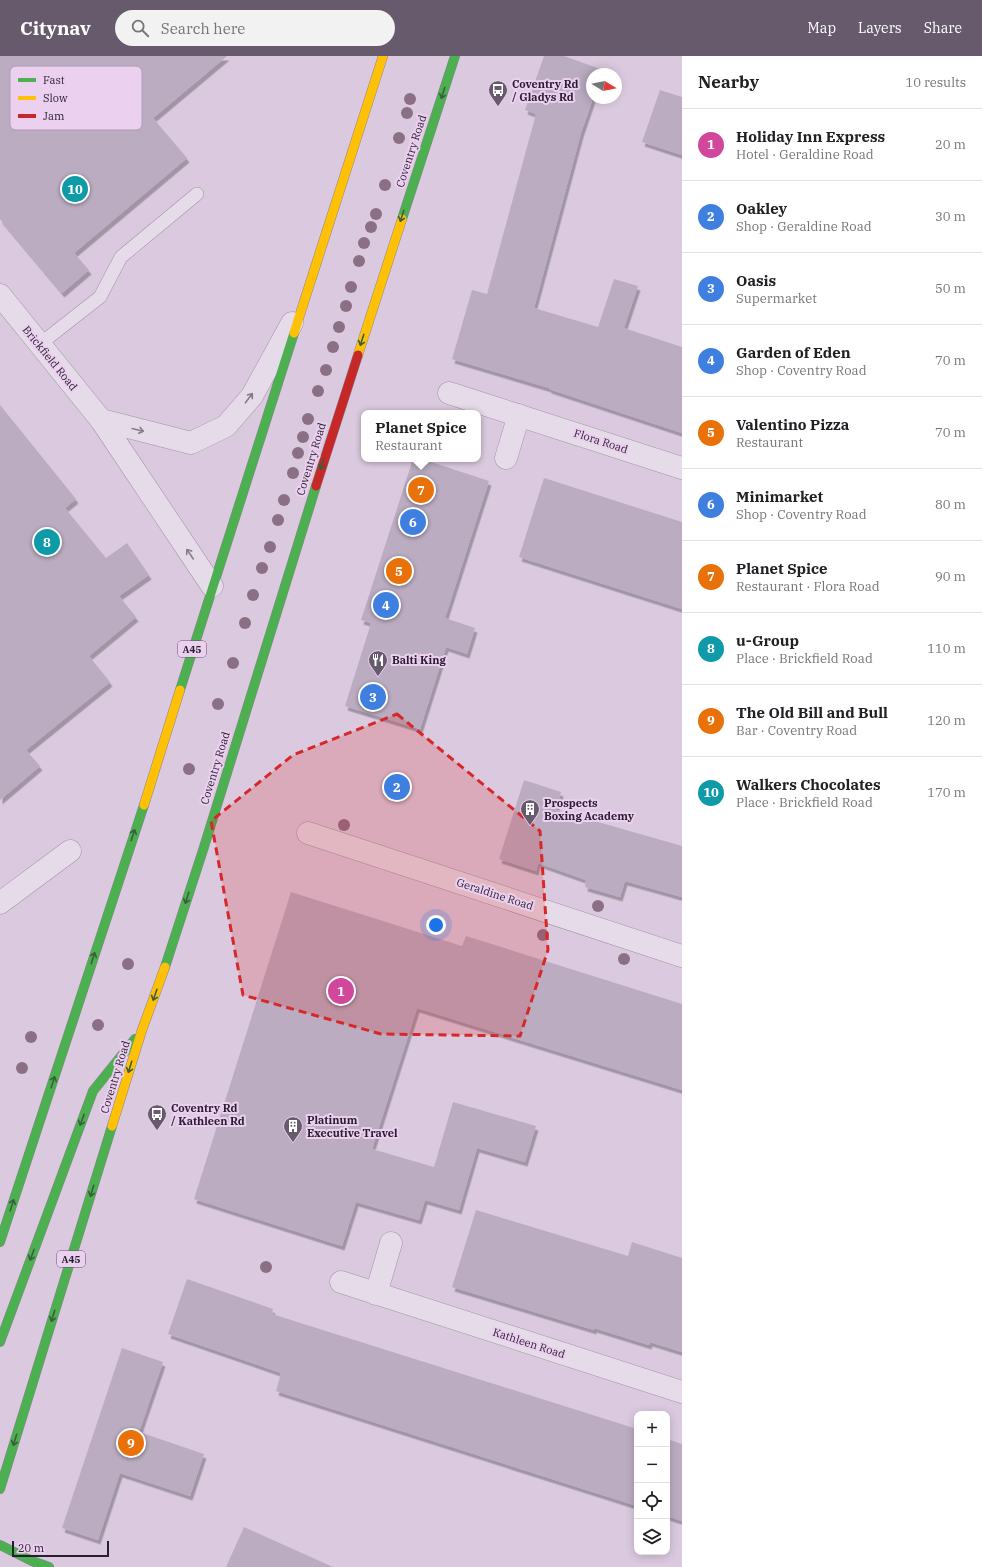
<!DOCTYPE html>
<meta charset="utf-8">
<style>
body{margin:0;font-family:"IBM Plex Serif",serif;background:#f2f2f2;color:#202124}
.controls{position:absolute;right:12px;bottom:12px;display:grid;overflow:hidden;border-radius:8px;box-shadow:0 2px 10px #0003}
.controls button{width:36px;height:36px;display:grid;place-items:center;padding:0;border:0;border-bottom:1px solid #e0e0e0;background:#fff;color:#202124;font:20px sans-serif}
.compass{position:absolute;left:586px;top:12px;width:36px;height:36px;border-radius:50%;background:#fff;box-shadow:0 2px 10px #0003;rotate:100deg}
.scale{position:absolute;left:12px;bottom:10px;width:97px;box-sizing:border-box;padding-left:4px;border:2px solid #291e30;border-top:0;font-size:11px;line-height:14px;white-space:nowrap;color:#291e30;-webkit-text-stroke:3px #ebd0ef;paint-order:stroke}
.you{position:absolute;left:436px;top:869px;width:14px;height:14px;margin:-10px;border:3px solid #fff;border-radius:50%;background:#1a73e8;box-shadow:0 0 0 6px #1a73e833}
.badge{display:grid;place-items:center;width:26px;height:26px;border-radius:50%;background:#675a6d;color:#fff;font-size:13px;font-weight:700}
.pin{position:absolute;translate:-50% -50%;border:2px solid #fff;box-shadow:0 1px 4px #0006}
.popup{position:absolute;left:361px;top:354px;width:120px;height:52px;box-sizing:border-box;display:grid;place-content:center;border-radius:8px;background:#fff;filter:drop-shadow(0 1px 3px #0005);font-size:13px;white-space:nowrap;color:#757577}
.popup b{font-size:15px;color:#202124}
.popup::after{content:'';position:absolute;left:50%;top:100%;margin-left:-8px;border:8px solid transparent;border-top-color:#fff}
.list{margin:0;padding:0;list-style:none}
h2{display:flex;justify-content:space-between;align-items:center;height:52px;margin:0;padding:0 16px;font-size:17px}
h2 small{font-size:13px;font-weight:400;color:#757577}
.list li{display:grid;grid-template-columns:26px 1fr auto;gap:12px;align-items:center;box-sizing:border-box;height:72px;padding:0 16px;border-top:1px solid #e0e0e0}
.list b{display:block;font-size:15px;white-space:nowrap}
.list p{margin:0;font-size:13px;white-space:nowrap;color:#757577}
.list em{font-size:13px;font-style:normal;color:#757577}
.icon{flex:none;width:22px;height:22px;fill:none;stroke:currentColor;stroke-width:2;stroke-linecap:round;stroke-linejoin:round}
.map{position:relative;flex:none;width:682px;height:1511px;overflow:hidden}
header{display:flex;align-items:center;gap:24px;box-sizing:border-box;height:56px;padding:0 20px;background:#675a6d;color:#fff}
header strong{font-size:19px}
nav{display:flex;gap:22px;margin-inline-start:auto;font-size:14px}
.search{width:280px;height:36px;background:#f2f2f2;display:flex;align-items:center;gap:10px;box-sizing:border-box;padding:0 14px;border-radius:22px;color:#757577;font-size:15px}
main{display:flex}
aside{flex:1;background:#fff}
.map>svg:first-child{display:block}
.building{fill:#bbacc2;filter:url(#shadow)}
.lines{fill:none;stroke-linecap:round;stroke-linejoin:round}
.lane-casing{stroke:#a094a4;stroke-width:14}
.street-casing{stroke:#a094a4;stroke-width:23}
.fast-casing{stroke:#8f8493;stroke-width:10}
.slow-casing{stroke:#8f8493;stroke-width:10}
.jam-casing{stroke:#8f8493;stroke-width:10}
.lane{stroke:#e6dbe8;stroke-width:13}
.street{stroke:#e6dbe8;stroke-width:22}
.fast{stroke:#4caf50;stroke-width:9}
.slow{stroke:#ffc107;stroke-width:9}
.jam{stroke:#c62828;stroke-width:9}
.tree{fill:#8b7085}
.oneway{stroke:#395f3e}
.oneway2{stroke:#887c8c}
.marked{fill:#d62828;fill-opacity:0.2;stroke:#d62828;stroke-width:3;stroke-dasharray:8 5;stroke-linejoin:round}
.labels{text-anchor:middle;stroke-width:4;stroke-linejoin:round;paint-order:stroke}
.shield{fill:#ebd0ef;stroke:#635369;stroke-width:1}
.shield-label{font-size:10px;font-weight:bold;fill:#291e30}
.poi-label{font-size:11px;font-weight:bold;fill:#291e30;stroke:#ebd0ef;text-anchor:start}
.street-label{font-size:11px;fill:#291e30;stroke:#ebd0ef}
.key{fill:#ebd0ef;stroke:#b19bb6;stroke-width:1}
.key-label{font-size:11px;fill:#291e30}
</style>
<header>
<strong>Citynav</strong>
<div class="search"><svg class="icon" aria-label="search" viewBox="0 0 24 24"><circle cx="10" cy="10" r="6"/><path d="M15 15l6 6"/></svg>Search here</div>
<nav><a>Map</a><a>Layers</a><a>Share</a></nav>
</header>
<main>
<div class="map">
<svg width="682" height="1511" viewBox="0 0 682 1511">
<defs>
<filter id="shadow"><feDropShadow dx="2.5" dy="4.5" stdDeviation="0" flood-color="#0004"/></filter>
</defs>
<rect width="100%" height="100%" fill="#dbcadf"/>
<path class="building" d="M 0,0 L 227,0 L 153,62 L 187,102 L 74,197 L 89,214 L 62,237 L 0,163 Z
M 544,0 L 564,0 L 603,14 L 602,18 L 592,18 L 592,42 L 593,42 L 581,77 L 534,252 L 598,271 L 614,223 L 638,230 L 624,272 L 682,291 L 682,377 L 549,333 L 549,332 L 452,303 L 472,234 L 487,238 L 536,58 L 525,54 Z
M 660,34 L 682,41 L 682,99 L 642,86 Z
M 0,349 L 76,443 L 65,452 L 106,502 L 127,487 L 149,519 L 119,540 L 136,561 L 89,600 L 110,626 L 26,694 L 40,710 L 0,744 Z
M 413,403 L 422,403 L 489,425 L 445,562 L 475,572 L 467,598 L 446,591 L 420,673 L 345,650 L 371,567 L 361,564 Z
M 544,422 L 682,466 L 682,553 L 519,501 Z
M 524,724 L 561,736 L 556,754 L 682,790 L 682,841 L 625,825 L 620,841 L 585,831 L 586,824 L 538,807 L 536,815 L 499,803 Z
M 291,836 L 462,890 L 466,880 L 682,948 L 682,1034 L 417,952 L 372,1093 L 434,1111 L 453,1046 L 536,1070 L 525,1106 L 477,1092 L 459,1154 L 425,1144 L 419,1164 L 356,1146 L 342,1190 L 194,1143 Z
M 476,1154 L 628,1200 L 632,1186 L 682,1202 L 682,1296 L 650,1286 L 649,1289 L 594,1272 L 594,1274 L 452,1231 Z
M 187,1223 L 273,1253 L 272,1258 L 637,1373 L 637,1450 L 276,1335 L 281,1317 L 168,1278 Z
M 122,1292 L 163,1306 L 139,1376 L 204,1398 L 190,1440 L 120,1417 L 98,1484 L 62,1472 Z
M 667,1383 L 682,1388 L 682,1465 L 667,1460 Z
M 244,1471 L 333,1511 L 226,1511 Z"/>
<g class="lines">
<defs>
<path id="lane" d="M 40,288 L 100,241 L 121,201 L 197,138"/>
<path id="street" d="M 0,239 L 101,364 L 212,530
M 449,337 L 682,412
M 101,364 L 191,387 L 226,370 L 252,340 L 292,267
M 506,402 L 519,359
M 308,777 L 682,900
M 0,847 L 70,795
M 341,1226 L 682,1336
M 376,1238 L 391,1187"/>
<path id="fast" d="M 402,163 L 455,0
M 180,634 L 294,277
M 165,911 L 204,791 L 316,430
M 0,1186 L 144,749
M 0,1286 L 93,1035 L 135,983
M 0,1433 L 112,1070
M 0,1489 L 32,1505 L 49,1511"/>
<path id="slow" d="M 294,277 L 383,0
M 358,299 L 402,163
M 144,749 L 180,634
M 112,1070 L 142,974 L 165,911"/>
<path id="jam" d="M 316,430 L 358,299"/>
</defs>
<use href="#lane" class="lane-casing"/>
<use href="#street" class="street-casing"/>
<use href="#fast" class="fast-casing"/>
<use href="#slow" class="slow-casing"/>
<use href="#jam" class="jam-casing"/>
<use href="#lane" class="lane"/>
<use href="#street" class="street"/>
<use href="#fast" class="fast"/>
<use href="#slow" class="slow"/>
<use href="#jam" class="jam"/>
</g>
<g class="tree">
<circle cx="410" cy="43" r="6"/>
<circle cx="407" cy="57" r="6"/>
<circle cx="399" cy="82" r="6"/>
<circle cx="385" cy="129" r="6"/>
<circle cx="376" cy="158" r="6"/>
<circle cx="371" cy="171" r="6"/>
<circle cx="364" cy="187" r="6"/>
<circle cx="359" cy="205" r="6"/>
<circle cx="351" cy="231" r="6"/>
<circle cx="346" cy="250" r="6"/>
<circle cx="339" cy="271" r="6"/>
<circle cx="333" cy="291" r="6"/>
<circle cx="326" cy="314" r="6"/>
<circle cx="318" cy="335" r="6"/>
<circle cx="308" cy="363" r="6"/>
<circle cx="303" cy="381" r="6"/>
<circle cx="298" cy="397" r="6"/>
<circle cx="293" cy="417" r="6"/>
<circle cx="284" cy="444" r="6"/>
<circle cx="278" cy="464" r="6"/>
<circle cx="270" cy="491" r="6"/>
<circle cx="262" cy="512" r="6"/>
<circle cx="253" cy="539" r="6"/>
<circle cx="245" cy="567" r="6"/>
<circle cx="233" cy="607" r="6"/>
<circle cx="218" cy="648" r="6"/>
<circle cx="189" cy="713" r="6"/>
<circle cx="344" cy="769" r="6"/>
<circle cx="598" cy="850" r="6"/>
<circle cx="543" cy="879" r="6"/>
<circle cx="624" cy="903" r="6"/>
<circle cx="128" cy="908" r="6"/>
<circle cx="98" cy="969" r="6"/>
<circle cx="31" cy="981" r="6"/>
<circle cx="22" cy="1012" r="6"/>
<circle cx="266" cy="1211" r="6"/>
</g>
<defs><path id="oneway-shaft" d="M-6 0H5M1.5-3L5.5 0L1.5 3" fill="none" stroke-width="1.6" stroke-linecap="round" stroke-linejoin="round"/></defs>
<g class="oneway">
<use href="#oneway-shaft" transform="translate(443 37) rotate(108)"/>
<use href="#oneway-shaft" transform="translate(402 160) rotate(108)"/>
<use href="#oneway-shaft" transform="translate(362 284) rotate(108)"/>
<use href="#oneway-shaft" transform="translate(322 408) rotate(107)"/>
<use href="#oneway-shaft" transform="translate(133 779) rotate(-72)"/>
<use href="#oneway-shaft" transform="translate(187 842) rotate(108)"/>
<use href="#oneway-shaft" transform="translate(93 902) rotate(-72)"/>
<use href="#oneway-shaft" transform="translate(155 939) rotate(109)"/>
<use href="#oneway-shaft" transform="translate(130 1011) rotate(107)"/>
<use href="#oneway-shaft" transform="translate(53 1026) rotate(-72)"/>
<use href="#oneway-shaft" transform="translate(82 1064) rotate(110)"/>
<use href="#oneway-shaft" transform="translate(92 1135) rotate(107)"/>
<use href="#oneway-shaft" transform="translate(12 1149) rotate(-72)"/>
<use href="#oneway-shaft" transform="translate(32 1199) rotate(110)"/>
<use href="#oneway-shaft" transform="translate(53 1260) rotate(107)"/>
<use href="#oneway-shaft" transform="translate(15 1384) rotate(107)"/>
</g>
<g class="oneway2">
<use href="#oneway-shaft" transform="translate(249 342) rotate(-53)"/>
<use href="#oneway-shaft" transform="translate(138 374) rotate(14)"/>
<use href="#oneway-shaft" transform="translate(190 498) rotate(-124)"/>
</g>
<path class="marked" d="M 397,658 L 540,775 L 548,894 L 520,980 L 381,978 L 243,939 L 211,765 L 293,699 Z"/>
<defs>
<symbol id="bus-pin" viewBox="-11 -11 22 30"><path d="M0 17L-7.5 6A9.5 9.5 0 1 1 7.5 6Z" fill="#675a6d" stroke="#ebd0ef"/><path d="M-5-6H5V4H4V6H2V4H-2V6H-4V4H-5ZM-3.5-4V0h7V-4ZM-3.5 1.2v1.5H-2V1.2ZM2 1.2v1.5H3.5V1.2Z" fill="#fff"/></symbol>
<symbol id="restaurant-pin" viewBox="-11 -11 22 30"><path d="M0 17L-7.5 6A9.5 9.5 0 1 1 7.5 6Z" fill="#675a6d" stroke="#ebd0ef"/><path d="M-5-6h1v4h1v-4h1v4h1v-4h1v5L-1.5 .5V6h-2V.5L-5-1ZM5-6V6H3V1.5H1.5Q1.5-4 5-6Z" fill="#fff"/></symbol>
<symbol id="building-pin" viewBox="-11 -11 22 30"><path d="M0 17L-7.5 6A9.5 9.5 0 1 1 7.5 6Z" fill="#675a6d" stroke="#ebd0ef"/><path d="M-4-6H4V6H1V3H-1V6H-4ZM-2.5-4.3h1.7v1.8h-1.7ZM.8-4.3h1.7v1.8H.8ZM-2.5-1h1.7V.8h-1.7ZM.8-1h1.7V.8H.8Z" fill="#fff"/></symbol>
</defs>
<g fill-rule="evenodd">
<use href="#bus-pin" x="487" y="23" width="22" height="30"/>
<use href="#restaurant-pin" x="367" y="593" width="22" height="30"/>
<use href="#building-pin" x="519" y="742" width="22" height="30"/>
<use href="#bus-pin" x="146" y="1047" width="22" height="30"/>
<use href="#building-pin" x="282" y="1059" width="22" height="30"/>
</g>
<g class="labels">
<g class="shield">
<rect x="178" y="585" width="28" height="16" rx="3"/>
<rect x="57" y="1195" width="28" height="16" rx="3"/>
</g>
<g class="shield-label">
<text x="192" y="597">A45</text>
<text x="71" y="1207">A45</text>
</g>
<g class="poi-label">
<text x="512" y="32">Coventry Rd<tspan x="512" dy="13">/ Gladys Rd</tspan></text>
<text x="392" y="608">Balti King</text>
<text x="544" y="751">Prospects<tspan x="544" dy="13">Boxing Academy</tspan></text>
<text x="171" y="1056">Coventry Rd<tspan x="171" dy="13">/ Kathleen Rd</tspan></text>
<text x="307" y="1068">Platinum<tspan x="307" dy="13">Executive Travel</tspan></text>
</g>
<g class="street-label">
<text transform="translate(411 95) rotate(-72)" y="4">Coventry Road</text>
<text transform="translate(50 302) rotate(51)" y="4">Brickfield Road</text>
<text transform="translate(601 385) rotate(18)" y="4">Flora Road</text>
<text transform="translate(311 403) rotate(-73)" y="4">Coventry Road</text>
<text transform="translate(215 712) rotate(-73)" y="4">Coventry Road</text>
<text transform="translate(495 838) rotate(18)" y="4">Geraldine Road</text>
<text transform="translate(115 1021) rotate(-73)" y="4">Coventry Road</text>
<text transform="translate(529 1287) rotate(18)" y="4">Kathleen Road</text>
</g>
</g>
<rect x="10" y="10" width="132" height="64" rx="6" class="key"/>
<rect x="18" y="22" width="18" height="4" fill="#4caf50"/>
<rect x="18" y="40" width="18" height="4" fill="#ffc107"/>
<rect x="18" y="58" width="18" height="4" fill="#c62828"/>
<g class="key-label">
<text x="43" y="28">Fast</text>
<text x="43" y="46">Slow</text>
<text x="43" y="64">Jam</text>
</g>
</svg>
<div class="controls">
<button>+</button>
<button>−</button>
<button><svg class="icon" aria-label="locate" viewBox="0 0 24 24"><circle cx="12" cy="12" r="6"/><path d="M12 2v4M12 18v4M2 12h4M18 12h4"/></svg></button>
<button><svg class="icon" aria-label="layers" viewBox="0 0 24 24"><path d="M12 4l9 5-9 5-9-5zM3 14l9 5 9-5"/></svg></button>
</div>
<svg class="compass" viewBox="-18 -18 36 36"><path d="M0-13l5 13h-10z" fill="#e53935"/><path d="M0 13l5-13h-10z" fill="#757577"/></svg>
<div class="scale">20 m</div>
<div class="you"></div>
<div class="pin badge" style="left:341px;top:935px;background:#d1479c">1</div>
<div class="pin badge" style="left:397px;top:731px;background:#3f7fe0">2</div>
<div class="pin badge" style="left:373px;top:641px;background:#3f7fe0">3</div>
<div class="pin badge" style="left:386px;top:549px;background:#3f7fe0">4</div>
<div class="pin badge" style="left:399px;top:515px;background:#e8710a">5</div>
<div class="pin badge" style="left:413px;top:466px;background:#3f7fe0">6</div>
<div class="pin badge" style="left:421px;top:434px;background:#e8710a">7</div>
<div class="popup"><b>Planet Spice</b>Restaurant</div>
<div class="pin badge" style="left:47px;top:486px;background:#0f9aa8">8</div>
<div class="pin badge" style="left:131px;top:1387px;background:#e8710a">9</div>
<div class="pin badge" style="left:75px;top:133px;background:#0f9aa8">10</div>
</div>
<aside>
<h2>Nearby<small>10 results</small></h2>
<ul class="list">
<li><span class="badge" style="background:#d1479c">1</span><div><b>Holiday Inn Express</b><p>Hotel · Geraldine Road</p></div><em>20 m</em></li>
<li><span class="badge" style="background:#3f7fe0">2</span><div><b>Oakley</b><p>Shop · Geraldine Road</p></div><em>30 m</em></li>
<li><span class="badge" style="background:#3f7fe0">3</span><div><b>Oasis</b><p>Supermarket</p></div><em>50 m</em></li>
<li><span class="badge" style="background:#3f7fe0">4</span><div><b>Garden of Eden</b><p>Shop · Coventry Road</p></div><em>70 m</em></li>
<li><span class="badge" style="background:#e8710a">5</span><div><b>Valentino Pizza</b><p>Restaurant</p></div><em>70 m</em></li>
<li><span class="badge" style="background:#3f7fe0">6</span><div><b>Minimarket</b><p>Shop · Coventry Road</p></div><em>80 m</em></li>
<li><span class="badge" style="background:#e8710a">7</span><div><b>Planet Spice</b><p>Restaurant · Flora Road</p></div><em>90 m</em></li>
<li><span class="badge" style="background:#0f9aa8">8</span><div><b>u-Group</b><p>Place · Brickfield Road</p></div><em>110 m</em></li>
<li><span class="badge" style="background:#e8710a">9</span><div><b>The Old Bill and Bull</b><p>Bar · Coventry Road</p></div><em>120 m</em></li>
<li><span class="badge" style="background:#0f9aa8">10</span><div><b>Walkers Chocolates</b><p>Place · Brickfield Road</p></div><em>170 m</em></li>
</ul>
</aside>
</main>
